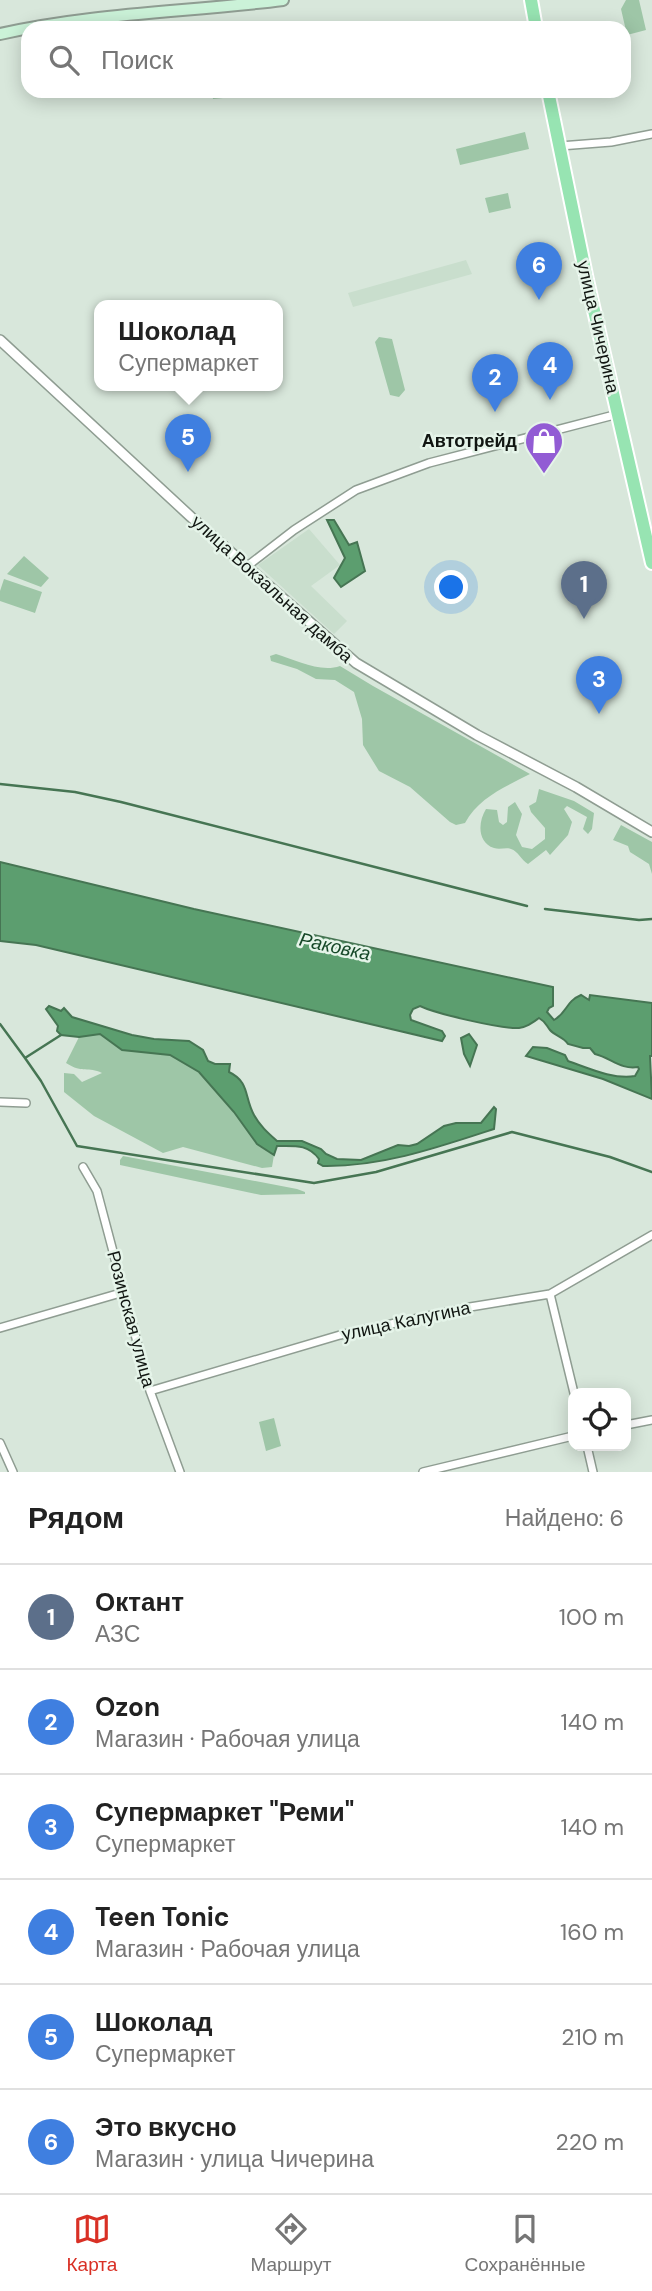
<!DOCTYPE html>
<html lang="ru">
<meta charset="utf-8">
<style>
body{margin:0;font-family:"DM Sans",sans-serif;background:#f2f2f2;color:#222}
.controls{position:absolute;right:21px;bottom:21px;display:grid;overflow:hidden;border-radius:14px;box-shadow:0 4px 18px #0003}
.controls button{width:63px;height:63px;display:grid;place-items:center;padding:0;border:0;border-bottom:2px solid #e0e0e0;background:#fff;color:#222;font:35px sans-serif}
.you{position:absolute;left:452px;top:588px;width:24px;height:24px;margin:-18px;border:5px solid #fff;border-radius:50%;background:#1a73e8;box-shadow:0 0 0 10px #1a73e833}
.badge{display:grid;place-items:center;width:46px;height:46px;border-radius:50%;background:#d93025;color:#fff;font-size:23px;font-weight:700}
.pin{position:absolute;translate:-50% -58px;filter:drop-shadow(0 2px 4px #0008)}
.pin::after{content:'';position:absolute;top:37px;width:24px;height:21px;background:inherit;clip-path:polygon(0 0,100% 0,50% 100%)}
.popup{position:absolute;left:94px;top:300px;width:189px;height:91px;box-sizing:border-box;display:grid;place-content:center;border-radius:14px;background:#fff;filter:drop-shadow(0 2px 5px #0005);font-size:23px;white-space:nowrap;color:#767676}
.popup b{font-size:26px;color:#222}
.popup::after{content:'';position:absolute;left:50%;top:100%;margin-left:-14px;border:14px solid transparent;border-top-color:#fff}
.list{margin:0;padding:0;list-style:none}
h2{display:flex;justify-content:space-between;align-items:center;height:91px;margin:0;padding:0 28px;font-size:30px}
h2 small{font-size:23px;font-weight:400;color:#767676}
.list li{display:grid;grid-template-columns:46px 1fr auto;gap:21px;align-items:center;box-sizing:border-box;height:105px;padding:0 28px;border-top:2px solid #e0e0e0}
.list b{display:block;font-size:26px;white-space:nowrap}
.list p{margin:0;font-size:23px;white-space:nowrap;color:#767676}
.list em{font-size:23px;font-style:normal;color:#767676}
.icon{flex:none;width:38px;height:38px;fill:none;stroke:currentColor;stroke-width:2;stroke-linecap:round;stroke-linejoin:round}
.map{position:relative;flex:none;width:652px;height:1472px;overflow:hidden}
.search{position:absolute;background:#fff;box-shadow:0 4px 18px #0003;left:21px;right:21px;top:21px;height:77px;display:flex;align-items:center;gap:18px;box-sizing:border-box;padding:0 24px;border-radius:21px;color:#767676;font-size:26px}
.sheet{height:721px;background:#fff}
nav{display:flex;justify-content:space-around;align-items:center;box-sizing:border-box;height:98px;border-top:2px solid #e0e0e0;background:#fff;font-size:19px;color:#767676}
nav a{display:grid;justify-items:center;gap:4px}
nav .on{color:#d93025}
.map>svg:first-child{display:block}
.built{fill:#c9decd}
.green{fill:#9ec6a7}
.water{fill:#5c9e6f;stroke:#467553;stroke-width:2}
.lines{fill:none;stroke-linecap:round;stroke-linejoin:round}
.stream{stroke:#467553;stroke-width:2.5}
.minor-casing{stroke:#8f9d92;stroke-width:10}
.tertiary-casing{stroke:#8f9d92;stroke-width:12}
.secondary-casing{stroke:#8f9d92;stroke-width:14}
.primary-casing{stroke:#fff;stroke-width:16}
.minor{stroke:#fff;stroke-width:7}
.tertiary{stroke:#fff;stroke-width:9}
.secondary{stroke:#cbf2d8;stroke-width:10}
.primary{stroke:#97e4b2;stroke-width:12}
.labels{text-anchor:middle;stroke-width:5;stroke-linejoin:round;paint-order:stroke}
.street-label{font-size:18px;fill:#111612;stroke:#e5f4e9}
.poi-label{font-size:18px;font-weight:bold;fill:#111612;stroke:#e5f4e9;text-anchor:end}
.water-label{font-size:19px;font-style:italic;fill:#164828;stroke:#e5f4e9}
</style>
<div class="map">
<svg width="652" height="1472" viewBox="0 0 652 1472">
<rect width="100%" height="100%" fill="#d8e7db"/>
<path class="built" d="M 466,260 L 472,274 L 353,307 L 348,293 Z
M 309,529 L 340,565 L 311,586 L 347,621 L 334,634 L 258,565 Z"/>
<path class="green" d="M 626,0 L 639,0 L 646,30 L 627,35 L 621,9 Z
M 212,91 L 243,91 L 243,96 L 213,99 Z
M 525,132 L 529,149 L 460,165 L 456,149 Z
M 508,193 L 511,208 L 489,213 L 485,198 Z
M 379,337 L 392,339 L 405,390 L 399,397 L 390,395 L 375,342 Z
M 24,556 L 49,578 L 41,587 L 7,574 Z
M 4,579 L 42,592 L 35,613 L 0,601 L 0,591 Z
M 276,654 C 296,660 320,673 340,666 L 373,686 L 530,774 C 505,787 479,797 465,823 L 456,825 L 450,822 L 410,787 L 379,771 L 363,745 L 362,719 L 354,692 L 335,680 L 316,679 L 297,669 L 271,661 L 270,656 Z
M 539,789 L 574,801 L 594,813 L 592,829 L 588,834 L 583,829 L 587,817 L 567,806 L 564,809 L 572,822 L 568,835 L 550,855 L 546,850 L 528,864 C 521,860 518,851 511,849 C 506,847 500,850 494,848 C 477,842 478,822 486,809 L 497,810 L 499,822 L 503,825 L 507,822 L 508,807 L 515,802 L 522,814 L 516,835 L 522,847 L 532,849 L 545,839 L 545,828 L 531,812 L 529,806 L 536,802 Z
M 621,825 L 652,842 L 652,874 L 649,864 L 630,852 L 628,846 L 613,840 Z
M 100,1034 L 122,1050 L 170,1055 L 199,1072 L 234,1112 L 257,1144 L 274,1155 L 272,1167 L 262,1168 L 183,1147 L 163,1153 L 94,1116 L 64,1092 L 64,1073 L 74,1074 L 82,1082 L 102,1073 C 88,1066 83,1074 66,1063 L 79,1037 Z
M 123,1156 L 297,1189 L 305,1192 L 305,1194 L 261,1195 L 120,1165 L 120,1160 Z
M 274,1418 L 281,1446 L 266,1451 L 259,1422 Z"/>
<path class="water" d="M 327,520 L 334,520 L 349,545 L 357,542 L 365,571 L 341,587 L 334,578 L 345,558 Z
M 0,862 L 194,909 L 553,987 L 553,1006 L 549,1008 L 547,1012 L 554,1020 C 568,1012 565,1002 581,995 L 589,1000 L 590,995 L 652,1003 L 652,1056 L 650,1056 L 652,1099 L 603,1079 L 526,1056 L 533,1047 L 547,1048 L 565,1055 L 568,1061 C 588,1068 614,1080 635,1076 L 639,1069 L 638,1067 C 621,1070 611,1058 595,1054 L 590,1048 L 583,1048 L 568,1044 C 564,1037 555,1036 550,1030 C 546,1025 546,1022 539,1018 C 532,1023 527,1027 519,1028 C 501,1029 437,1014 420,1006 L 413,1009 L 410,1015 L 411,1020 L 442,1031 L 445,1036 L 442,1041 L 36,945 L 0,941 Z
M 49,1006 L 61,1011 L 64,1008 L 72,1017 L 132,1035 L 154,1039 L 189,1041 L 203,1050 L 208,1061 L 215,1064 L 230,1064 L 229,1072 C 250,1082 244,1097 254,1115 C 260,1126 268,1133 277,1141 L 302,1141 L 321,1149 L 326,1154 L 337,1159 L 361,1160 L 398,1145 L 409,1146 L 417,1144 L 444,1126 L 456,1123 L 481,1123 L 494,1107 L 496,1109 L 494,1129 C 439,1147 382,1167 323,1166 L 318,1163 L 319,1159 C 308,1144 295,1146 277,1146 L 274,1155 L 257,1144 L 234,1112 L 199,1072 L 170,1055 L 122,1050 L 100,1034 L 79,1037 L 61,1035 L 57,1031 L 58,1026 L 46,1009 Z
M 469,1034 L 477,1045 L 470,1066 L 464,1054 L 461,1038 Z"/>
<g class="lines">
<path class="stream" d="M 0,784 L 75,792 L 121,802 L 527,906
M 545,909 L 639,920 L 652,919
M 0,1024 L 25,1058
M 61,1035 L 25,1058 L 41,1081 L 77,1146 L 314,1183 L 376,1172 L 512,1132 L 610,1157 L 652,1172"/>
<defs>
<path id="minor" d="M 560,146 L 611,142 L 652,134
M 246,567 L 294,530 L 356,490 L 429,463 L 618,414
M 0,1102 L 26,1103
M 83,1167 L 97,1191 L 150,1391 L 180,1472
M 550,1294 L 574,1393
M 0,1328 L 124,1292
M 150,1391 L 340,1335 L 470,1307 L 550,1294 L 652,1235
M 626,1425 L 652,1420
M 0,1443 L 13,1472
M 587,1446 L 593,1472
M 423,1472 L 573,1436"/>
<path id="tertiary" d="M 0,340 L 191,517 L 356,663 L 477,735 L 576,787 L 652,832"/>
<path id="secondary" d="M 0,34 C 93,13 189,12 283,0"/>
<path id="primary" d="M 531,0 L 536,28
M 548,91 L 587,280 L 652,563"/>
</defs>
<use href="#minor" class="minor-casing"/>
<use href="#tertiary" class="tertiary-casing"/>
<use href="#secondary" class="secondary-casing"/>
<use href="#primary" class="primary-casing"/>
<use href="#minor" class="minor"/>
<use href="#tertiary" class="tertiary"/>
<use href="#secondary" class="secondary"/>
<use href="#primary" class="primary"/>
</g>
<defs>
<symbol id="shop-pin" viewBox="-11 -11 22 30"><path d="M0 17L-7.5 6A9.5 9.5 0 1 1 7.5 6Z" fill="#925cd4" stroke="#e5f4e9"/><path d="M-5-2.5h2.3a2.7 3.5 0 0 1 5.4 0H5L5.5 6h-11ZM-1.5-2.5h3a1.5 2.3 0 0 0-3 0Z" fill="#fff"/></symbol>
</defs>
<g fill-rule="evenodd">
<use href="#shop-pin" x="522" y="419" width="44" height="60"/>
</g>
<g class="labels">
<g class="street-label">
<text transform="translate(598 327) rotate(77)" y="6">улица Чичерина</text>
<text transform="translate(272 589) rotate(42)" y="6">улица Вокзальная дамба</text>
<text transform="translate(131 1319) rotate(75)" y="6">Розинская улица</text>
<text transform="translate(406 1321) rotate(-12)" y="6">улица Калугина</text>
</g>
<g class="poi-label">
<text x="517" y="447">Автотрейд</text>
</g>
<g class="water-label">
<text transform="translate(335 946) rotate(12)" y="7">Раковка</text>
</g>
</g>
</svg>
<div class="controls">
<button><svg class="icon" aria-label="locate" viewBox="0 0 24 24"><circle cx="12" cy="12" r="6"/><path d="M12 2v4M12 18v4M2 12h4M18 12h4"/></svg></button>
</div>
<div class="you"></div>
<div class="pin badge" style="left:584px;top:619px;background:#5c6f8a">1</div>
<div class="pin badge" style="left:495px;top:412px;background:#3f7fe0">2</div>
<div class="pin badge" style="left:599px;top:714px;background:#3f7fe0">3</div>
<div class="pin badge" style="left:550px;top:400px;background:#3f7fe0">4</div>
<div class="pin badge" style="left:188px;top:472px;background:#3f7fe0">5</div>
<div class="popup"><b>Шоколад</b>Супермаркет</div>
<div class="pin badge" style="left:539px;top:300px;background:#3f7fe0">6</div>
<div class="search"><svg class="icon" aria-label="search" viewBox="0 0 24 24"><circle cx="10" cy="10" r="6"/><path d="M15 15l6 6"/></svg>Поиск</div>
</div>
<section class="sheet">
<h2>Рядом<small>Найдено: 6</small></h2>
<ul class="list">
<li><span class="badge" style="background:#5c6f8a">1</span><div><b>Октант</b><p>АЗС</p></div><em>100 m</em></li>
<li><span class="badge" style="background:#3f7fe0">2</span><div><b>Ozon</b><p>Магазин · Рабочая улица</p></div><em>140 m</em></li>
<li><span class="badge" style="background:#3f7fe0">3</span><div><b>Супермаркет &quot;Реми&quot;</b><p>Супермаркет</p></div><em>140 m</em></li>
<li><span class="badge" style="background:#3f7fe0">4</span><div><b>Teen Tonic</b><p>Магазин · Рабочая улица</p></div><em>160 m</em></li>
<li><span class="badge" style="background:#3f7fe0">5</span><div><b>Шоколад</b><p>Супермаркет</p></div><em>210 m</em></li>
<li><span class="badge" style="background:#3f7fe0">6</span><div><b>Это вкусно</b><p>Магазин · улица Чичерина</p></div><em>220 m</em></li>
</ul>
</section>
<nav>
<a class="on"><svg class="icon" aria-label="map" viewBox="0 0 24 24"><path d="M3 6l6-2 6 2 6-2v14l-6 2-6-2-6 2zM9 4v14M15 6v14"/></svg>Карта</a>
<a><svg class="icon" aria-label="directions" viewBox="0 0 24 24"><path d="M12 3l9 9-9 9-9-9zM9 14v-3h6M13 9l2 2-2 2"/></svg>Маршрут</a>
<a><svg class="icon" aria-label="saved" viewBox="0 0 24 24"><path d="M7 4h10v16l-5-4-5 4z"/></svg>Сохранённые</a>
</nav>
